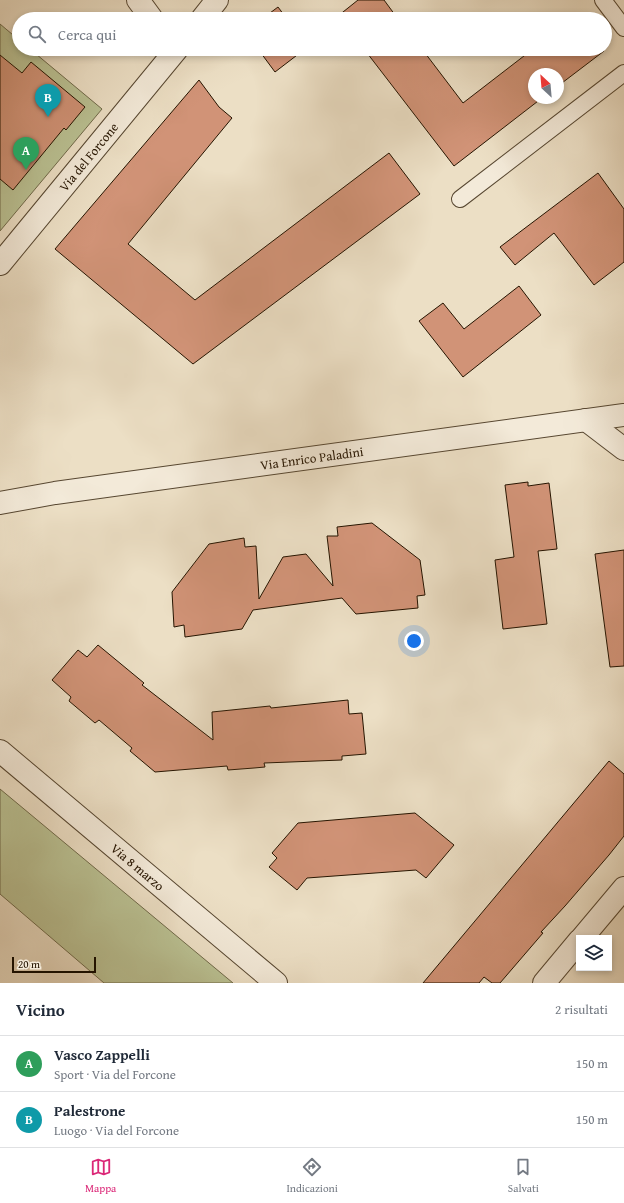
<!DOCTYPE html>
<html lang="it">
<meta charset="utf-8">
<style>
body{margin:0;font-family:"Gentium Book Plus",serif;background:#f6f6f7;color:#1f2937}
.controls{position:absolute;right:12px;bottom:12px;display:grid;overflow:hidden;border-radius:0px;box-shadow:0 2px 6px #0003}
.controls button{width:36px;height:36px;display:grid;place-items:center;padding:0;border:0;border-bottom:1px solid #e0e1e3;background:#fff;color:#1f2937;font:20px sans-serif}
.compass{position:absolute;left:528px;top:68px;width:36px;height:36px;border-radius:50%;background:#fff;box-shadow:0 2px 6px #0003;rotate:334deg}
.scale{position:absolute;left:12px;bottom:10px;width:84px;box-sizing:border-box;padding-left:4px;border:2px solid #251400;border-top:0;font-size:11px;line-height:14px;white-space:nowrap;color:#251400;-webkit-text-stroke:3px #f3ead9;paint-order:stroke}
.you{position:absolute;left:414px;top:641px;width:14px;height:14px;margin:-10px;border:3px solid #fff;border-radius:50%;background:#1a73e8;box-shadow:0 0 0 6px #1a73e833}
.badge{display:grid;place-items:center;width:26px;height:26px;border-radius:50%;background:#db2777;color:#fff;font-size:13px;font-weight:700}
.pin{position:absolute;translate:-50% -33px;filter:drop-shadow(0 1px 2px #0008)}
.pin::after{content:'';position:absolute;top:21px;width:14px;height:12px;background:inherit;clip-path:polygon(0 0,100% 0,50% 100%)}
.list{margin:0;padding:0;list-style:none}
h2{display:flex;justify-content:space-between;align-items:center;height:52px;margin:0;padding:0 16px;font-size:17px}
h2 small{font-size:13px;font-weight:400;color:#747a83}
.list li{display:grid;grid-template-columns:26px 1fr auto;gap:12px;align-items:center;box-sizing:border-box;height:56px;padding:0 16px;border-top:1px solid #e0e1e3}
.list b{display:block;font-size:15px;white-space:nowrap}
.list p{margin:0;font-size:13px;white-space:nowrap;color:#747a83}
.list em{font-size:13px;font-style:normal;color:#747a83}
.icon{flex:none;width:22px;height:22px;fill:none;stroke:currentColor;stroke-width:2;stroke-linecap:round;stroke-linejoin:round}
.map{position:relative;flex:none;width:624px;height:983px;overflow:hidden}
.search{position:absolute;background:#fff;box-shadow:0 2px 6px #0003;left:12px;right:12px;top:12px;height:44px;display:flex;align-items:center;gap:10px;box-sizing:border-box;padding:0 14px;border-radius:22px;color:#747a83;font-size:15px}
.sheet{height:164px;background:#fff}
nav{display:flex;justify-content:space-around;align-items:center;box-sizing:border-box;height:56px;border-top:1px solid #e0e1e3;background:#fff;font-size:11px;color:#747a83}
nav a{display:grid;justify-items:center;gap:2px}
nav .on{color:#db2777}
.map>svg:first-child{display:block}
.green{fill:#bac193;stroke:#706a4a}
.building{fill:#d19377;stroke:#251400}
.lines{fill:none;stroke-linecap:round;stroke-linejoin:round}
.service-casing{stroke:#574731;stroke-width:18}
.minor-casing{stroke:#574731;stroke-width:24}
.service{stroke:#f3ead9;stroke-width:16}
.minor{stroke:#f3ead9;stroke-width:22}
.labels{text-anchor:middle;stroke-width:3;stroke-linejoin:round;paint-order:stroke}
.street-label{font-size:13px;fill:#251400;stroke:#f3ead9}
</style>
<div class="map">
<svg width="624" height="983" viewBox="0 0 624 983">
<rect width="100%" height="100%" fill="#ecdfc5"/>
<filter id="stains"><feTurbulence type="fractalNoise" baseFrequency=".005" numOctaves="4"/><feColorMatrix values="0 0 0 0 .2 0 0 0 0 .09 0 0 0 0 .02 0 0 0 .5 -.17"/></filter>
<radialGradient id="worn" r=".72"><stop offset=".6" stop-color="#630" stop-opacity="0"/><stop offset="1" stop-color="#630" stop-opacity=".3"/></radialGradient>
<path class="green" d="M 0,24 L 19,40 L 19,49 L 30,49 L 102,109 L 0,231 Z
M 0,789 L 233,983 L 104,983 L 0,894 Z"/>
<path class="building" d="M 358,0 L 384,0 L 398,19 L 341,19 L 338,16 Z
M 278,7 L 287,19 L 262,19 Z
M 258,49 L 305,49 L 275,72 Z
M 364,49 L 422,49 L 463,103 L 533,49 L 602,49 L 604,51 L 558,86 L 558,74 L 534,74 L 534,98 L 542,98 L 454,166 Z
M 0,55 L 22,73 L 31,62 L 85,107 L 66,130 L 64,128 L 13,190 L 0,179 Z
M 199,80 L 219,107 L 232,118 L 128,244 L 195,300 L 389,153 L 420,194 L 193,364 L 55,249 Z
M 598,173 L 624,209 L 624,262 L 594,285 L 554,233 L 515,265 L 500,247 Z
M 519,286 L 541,315 L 463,377 L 419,321 L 443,303 L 464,329 Z
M 528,482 L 528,486 L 549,483 L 557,549 L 538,551 L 547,624 L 503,629 L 495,560 L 514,557 L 505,485 Z
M 372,523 L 420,560 L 425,595 L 417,596 L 418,608 L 356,614 L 342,598 L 253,610 L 242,629 L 185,637 L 184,625 L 174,627 L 172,592 L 209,544 L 244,538 L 245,547 L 256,546 L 259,599 L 283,557 L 306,554 L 333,586 L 327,536 L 338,536 L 337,527 Z
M 624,550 L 624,666 L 610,667 L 595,554 Z
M 98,645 L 144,683 L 142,685 L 213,740 L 212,712 L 270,706 L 271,708 L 348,700 L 349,714 L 362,713 L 366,754 L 342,756 L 342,760 L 264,763 L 265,767 L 254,768 L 228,770 L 227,766 L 155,772 L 130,751 L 132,748 L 99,720 L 95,723 L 69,701 L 71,697 L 52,680 L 78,650 L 87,657 Z
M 609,761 L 624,774 L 624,836 L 609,855 L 565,906 L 541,932 L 543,933 L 500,983 L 492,983 L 484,977 L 479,983 L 423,983 Z
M 415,813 L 454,845 L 426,878 L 416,870 L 307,878 L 297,890 L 269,867 L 277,858 L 272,853 L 298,823 Z"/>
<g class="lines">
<defs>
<path id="service" d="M 603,0 L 624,28
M 460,199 L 624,73"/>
<g id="minor">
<path d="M 138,0 L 152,19"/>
<path d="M 202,19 L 217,0"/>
<path id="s1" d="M 0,264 L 177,49"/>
<path d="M 586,420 L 624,449"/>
<path id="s2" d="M 0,503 L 55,493 L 624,415"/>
<path id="s3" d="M 0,751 L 276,983"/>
<path d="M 582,938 L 624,888"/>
<path d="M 544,983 L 579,941"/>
</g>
</defs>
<use href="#service" class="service-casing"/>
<use href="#minor" class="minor-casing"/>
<use href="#service" class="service"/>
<use href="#minor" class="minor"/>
</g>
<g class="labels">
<g class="street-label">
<text dy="5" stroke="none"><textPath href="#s1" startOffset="139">Via del Forcone</textPath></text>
<text dy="5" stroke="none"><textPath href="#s2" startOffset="315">Via Enrico Paladini</textPath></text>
<text dy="5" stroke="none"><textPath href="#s3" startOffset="180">Via 8 marzo</textPath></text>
</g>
</g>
<rect width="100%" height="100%" filter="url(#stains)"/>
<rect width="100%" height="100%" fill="url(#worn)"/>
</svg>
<div class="controls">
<button><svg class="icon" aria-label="layers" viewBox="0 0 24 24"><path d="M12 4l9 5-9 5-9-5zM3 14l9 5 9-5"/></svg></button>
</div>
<svg class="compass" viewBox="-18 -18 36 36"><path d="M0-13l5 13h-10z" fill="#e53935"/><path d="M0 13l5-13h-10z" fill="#747a83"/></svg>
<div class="scale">20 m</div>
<div class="you"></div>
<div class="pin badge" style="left:26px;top:170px;background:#2e9e5b">A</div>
<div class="pin badge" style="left:48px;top:117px;background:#0f9aa8">B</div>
<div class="search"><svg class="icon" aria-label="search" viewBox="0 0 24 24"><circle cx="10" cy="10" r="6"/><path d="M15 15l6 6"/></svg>Cerca qui</div>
</div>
<section class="sheet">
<h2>Vicino<small>2 risultati</small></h2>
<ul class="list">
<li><span class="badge" style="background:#2e9e5b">A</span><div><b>Vasco Zappelli</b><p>Sport · Via del Forcone</p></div><em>150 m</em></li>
<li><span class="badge" style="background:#0f9aa8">B</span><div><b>Palestrone</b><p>Luogo · Via del Forcone</p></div><em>150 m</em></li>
</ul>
</section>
<nav>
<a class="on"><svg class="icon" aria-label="map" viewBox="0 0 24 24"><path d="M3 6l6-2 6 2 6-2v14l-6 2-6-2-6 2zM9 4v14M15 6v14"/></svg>Mappa</a>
<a><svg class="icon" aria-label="directions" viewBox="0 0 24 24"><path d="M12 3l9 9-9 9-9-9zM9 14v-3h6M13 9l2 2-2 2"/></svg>Indicazioni</a>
<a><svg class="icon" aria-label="saved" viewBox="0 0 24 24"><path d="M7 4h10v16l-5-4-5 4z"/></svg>Salvati</a>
</nav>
